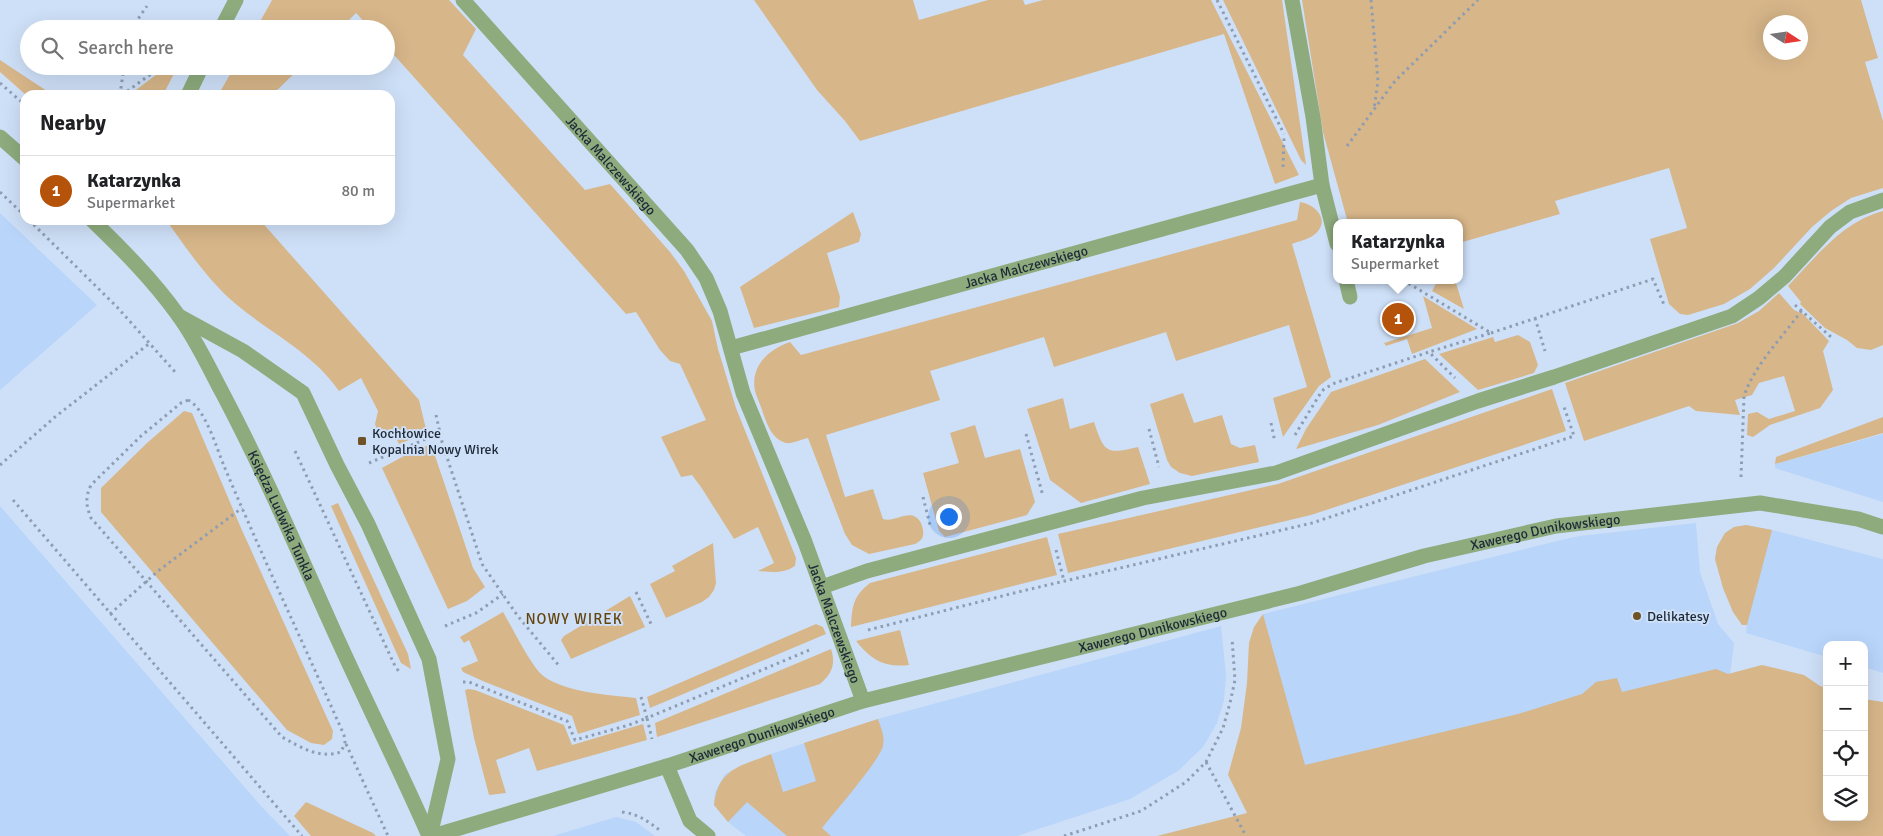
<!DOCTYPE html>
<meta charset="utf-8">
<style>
body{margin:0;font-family:Signika,sans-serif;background:#f2f2f2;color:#202124}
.controls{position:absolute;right:15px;bottom:15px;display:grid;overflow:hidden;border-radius:10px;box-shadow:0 5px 20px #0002}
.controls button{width:45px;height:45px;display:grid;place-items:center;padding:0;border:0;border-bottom:1px solid #e0e0e0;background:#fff;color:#202124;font:25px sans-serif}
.compass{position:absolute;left:1763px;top:15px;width:45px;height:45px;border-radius:50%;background:#fff;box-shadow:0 5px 20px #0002;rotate:102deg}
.you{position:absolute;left:948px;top:516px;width:18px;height:18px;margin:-12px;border:4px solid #fff;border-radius:50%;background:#1a73e8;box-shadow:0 0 0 8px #1a73e833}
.badge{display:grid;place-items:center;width:32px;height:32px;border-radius:50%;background:#b45309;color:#fff;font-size:16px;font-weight:700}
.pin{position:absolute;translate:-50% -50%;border:2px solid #fff;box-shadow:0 1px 5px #0006}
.popup{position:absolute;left:1333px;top:219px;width:130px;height:65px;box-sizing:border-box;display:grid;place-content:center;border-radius:10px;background:#fff;filter:drop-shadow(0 1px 4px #0005);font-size:16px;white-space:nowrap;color:#757577}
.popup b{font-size:19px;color:#202124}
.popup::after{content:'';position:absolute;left:50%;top:100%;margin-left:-10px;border:10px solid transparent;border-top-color:#fff}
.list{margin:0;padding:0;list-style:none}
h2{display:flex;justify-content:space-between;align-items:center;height:65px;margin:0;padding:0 20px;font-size:21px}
h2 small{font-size:16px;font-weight:400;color:#757577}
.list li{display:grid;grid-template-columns:32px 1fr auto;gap:15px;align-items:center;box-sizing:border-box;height:70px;padding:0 20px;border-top:1px solid #e0e0e0}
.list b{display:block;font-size:19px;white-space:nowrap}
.list p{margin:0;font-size:16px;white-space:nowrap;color:#757577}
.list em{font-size:16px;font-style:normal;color:#757577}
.icon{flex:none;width:28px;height:28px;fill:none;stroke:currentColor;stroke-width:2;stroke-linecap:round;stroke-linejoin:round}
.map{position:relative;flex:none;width:1883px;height:836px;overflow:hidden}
.search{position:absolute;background:#fff;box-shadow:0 5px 20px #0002;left:20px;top:20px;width:375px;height:55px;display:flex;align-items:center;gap:12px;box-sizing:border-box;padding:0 18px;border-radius:28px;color:#757577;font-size:19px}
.panel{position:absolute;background:#fff;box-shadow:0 5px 20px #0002;left:20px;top:90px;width:375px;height:135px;border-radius:15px}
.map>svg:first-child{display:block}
.built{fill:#b9d5fa}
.green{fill:#d7b689;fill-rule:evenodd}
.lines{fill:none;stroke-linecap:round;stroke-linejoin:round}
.path{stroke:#8e9db2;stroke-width:3;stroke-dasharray:2.5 4;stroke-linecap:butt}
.service{stroke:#8dab7d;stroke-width:15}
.minor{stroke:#8dab7d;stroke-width:15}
.tertiary{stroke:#8dab7d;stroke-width:15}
.poi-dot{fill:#6f5226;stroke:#cee0f8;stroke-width:2}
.labels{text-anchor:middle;stroke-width:4;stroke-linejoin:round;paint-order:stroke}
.street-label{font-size:14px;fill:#1e2938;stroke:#cee0f8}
.poi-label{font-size:14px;fill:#1e2938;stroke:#cee0f8;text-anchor:start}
.neighbourhood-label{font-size:15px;letter-spacing:1px;fill:#64440d;stroke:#cee0f8}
</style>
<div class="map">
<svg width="1883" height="836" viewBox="0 0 1883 836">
<rect width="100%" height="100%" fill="#cee0f8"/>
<path class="built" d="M 0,213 L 97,305 L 0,390 Z
M 1883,434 L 1883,502 L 1775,468 L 1775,464 Z
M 0,506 L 261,806 L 290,836 L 0,836 Z
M 1696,523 L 1700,572 L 1718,624 L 1734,643 L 1727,700 L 1313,797 L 1263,614 L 1561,540 L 1580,536 Z
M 1746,525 L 1772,530 L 1883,559 L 1883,673 L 1864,667 L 1864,645 L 1827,645 L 1827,657 L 1746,633 L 1747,625 L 1733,612 L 1723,588 L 1715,559 L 1717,547 L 1725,533 L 1734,527 Z
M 1221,626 L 1226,675 L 1224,700 L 1217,723 L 1203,747 L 1178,771 L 1130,799 L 1017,836 L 746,836 L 728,822 L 714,805 L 715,792 L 725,774 L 771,754 L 878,719 Z
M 616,817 L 636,822 L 655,836 L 553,836 Z"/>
<path class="green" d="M 272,0 L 449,0 L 476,29 L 463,55 L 585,190 L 610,184 L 670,252 L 684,271 L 712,321 L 718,349 L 736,408 L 796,558 L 795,566 C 783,574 772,572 758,571 L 774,563 L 758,527 L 734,539 L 701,487 L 692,475 L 681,477 L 661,437 L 706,420 L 680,364 L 670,361 L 660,350 L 636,312 L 626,314 L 386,46 L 386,29 L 371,29 L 356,13 L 340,29 L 256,29 Z
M 754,0 L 913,0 L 919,20 L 988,0 L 1023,0 L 1025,5 L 1043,0 L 1211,0 L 1299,175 L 1275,184 L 1224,34 L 860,141 L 845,121 L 817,90 Z
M 1223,0 L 1282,0 L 1306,165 L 1301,160 Z
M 1302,0 L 1861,0 L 1878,58 L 1865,62 L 1883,121 L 1883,188 L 1851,198 L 1831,211 L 1812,227 L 1774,268 L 1750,289 L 1724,304 L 1688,315 L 1680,314 L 1669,304 L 1650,239 L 1687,228 L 1669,168 L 1555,201 L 1560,214 L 1459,243 L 1459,223 L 1348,223 L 1323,132 ZM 1770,22 L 1800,22 L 1800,52 L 1770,52 Z
M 0,60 L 53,95 L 26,95 L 0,72 Z
M 168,66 L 178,66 L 163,95 L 129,95 Z
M 235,66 L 302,66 L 272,95 L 227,95 L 221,90 Z
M 1300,202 C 1317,205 1331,221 1314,235 C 1307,240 1299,241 1292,244 L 1331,377 L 1319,386 L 1283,437 L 1273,398 L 1307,387 L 1289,325 L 1176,361 L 1166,332 L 1054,367 L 1044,337 L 930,371 L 940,400 L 826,435 L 845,497 L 873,489 L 883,519 C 896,523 912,506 921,523 C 922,526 924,531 923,535 C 923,539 919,542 915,544 L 869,554 L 852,545 L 845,534 L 808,438 C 802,439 792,444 786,443 C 772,439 767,424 763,413 C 761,406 757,398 755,391 C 750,366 769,349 790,342 L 801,355 L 1297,220 Z
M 1883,211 L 1883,345 L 1871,350 L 1857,348 L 1847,340 L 1825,328 L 1800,304 L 1801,302 L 1788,286 C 1816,257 1842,222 1883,211 Z
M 853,212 L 861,234 L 859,242 L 827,253 L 840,297 L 839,307 L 754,328 L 740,287 Z
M 166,220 L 260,220 L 419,400 L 427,433 L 399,444 L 396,438 L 391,439 L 378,433 L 375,424 L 378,411 L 361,378 L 339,391 C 313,353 272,334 237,305 C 209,282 187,249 166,220 Z
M 1438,280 L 1455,280 L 1464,309 L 1432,291 Z
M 1779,293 L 1794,310 L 1803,314 L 1829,341 L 1823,351 L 1833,390 L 1820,408 L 1770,425 L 1753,437 L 1747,435 L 1748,414 L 1757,412 L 1769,419 L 1795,411 L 1784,376 L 1759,383 L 1752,395 L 1735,400 L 1740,415 L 1696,411 L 1689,406 L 1584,441 L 1565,383 L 1738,323 L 1759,311 Z
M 1423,296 L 1477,329 L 1412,354 L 1407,339 L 1386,346 L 1384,343 L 1432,328 Z
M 1518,335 L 1530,342 L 1538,365 L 1534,373 L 1478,390 L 1439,354 L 1493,337 L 1495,342 Z
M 1425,359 L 1460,392 L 1378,425 L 1296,449 L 1306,429 L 1331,392 Z
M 1552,389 L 1566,431 L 1311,515 L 1068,573 L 1058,534 L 1278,484 Z
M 1183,393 L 1194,423 L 1222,415 L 1231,444 L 1240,448 L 1255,445 L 1259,462 L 1192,476 L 1180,473 L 1171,467 L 1167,460 L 1150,404 Z
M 1063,398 L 1070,429 L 1094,422 C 1104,452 1106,455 1138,447 L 1150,484 L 1081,503 L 1050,480 L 1027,409 Z
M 184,411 L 192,413 L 241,528 L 333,731 L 332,739 L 324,745 L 311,743 L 287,730 L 101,512 L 101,488 L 147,443 Z
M 1883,417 L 1883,433 L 1775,464 L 1776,457 Z
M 975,425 L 985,458 L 1020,449 L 1035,502 L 1027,515 L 945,537 L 939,531 L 923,473 L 959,463 L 950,433 Z
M 431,444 L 473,568 L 485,587 L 467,601 L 448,609 L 382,468 L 404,456 Z
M 338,503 L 408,654 L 411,669 L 401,663 L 331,506 Z
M 1746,525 L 1772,530 L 1747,625 L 1742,625 L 1733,612 L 1723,588 L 1715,559 L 1717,547 L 1725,533 L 1734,527 Z
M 1047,537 L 1057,575 L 851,627 C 852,607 853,596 870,583 Z
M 713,543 L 716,583 L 714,590 L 709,597 L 702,602 L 666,618 L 650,584 L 675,571 L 672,566 Z
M 630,596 L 645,627 L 571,659 L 561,640 L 564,636 Z
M 503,612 C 513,629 527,658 539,672 C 557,692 610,695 636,698 L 640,715 L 578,734 L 572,716 L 485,682 L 463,672 L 461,668 L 478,661 L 469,640 L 464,643 L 460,637 Z
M 1263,614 L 1305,765 L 1518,714 L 1582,694 L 1596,682 L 1617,678 L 1622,692 L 1716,669 L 1728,674 L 1762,665 L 1804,675 L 1820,686 L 1827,688 L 1827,817 L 1864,817 L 1864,699 L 1883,702 L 1883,836 L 1157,836 L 1247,813 L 1228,775 L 1241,728 L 1247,683 L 1249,643 L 1254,627 Z
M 816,624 L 823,627 L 826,634 L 650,708 L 647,697 Z
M 900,630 L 909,665 C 885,668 871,660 856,641 Z
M 831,649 C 836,664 832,674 820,684 L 657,737 L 655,723 Z
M 469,689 L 475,690 L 564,725 L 572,745 L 643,724 L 647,740 L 537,771 L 529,748 L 496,760 L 506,793 L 489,795 L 474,738 L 465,690 Z
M 878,719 C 881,728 885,736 883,746 C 880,760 833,814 822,828 L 831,836 L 787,836 L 747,802 L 728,822 L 714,805 C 718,768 741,766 771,754 L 783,792 L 816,781 L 804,743 Z
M 306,802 L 373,833 L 376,836 L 311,836 L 294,816 Z"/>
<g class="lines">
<path class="path" d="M 1217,0 L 1284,134
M 1371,0 L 1378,81 L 1374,109
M 131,29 L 147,6
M 0,83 L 25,105
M 120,95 L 124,66
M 122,95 L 162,66
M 1347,146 L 1395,81 L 1478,0
M 1283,167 L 1284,138
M 0,192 L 25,216
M 29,220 L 117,307 L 176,373
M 1403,280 L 1491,333 L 1429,352
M 1795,305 L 1831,337
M 1535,318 L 1545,351
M 1491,333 L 1653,279 L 1665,307
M 188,400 C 205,408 217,449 224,466 C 262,556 304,645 344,735 L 345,743 L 341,752 C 319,759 302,748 282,737 L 91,518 C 86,505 85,498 91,485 L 141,436 L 181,403 Z
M 436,415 L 442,442 L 482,564 L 517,615 L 560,667
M 1271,423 L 1275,442
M 1149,429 L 1159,467
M 1026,434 L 1043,496
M 1295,435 L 1320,394 L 1324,389 L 1335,383 L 1429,352 L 1455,378
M 295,451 L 395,666 L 400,673
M 369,463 L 440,433
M 0,465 L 55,417 L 150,343
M 1741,477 L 1744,396 C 1755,364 1782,338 1802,310
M 923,497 L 930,525
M 13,500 L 302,836
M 1056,550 L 1064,581
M 636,592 L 651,624
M 110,614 L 158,571 L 242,508
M 445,626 L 476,613 L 503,594
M 868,630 L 1022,591 L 1312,523 L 1574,436 L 1563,404
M 463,682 L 469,682 L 567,721 L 575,740 L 629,725 L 647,718 L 652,739
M 641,697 L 647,718 L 812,649
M 346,744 L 388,836
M 1206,762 L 1246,836
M 622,812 C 639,814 649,822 662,832
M 1064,836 L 1141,811 L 1186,782 L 1206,762 L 1223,728 L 1230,703 L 1235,680 L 1232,638"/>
<g class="service">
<path id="s1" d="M 463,0 L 687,250 L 706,278 L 720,311 L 743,393 L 805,542 L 863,701"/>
<path d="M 1292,0 L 1313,117 L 1322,185 L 1337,244"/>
<path d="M 1346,280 L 1350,297"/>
<path d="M 179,316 L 243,351 L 303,393 L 337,465 L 368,524 L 429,659 L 448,759 L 430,836"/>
<path id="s2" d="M 731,348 L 1322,185"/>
<path d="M 822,587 L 867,571 L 1143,498 L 1276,473 L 1478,401 L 1554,377 L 1732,316 L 1759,298 L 1785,276 L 1830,227 L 1850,212 L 1883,200"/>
<path d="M 667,766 L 690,821 L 708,836"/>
</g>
<g class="minor">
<path d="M 221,29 L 236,0"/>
<path d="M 188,95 L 202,66"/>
<path id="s3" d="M 433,836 L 667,766 L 863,701 L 1301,593 L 1424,556 L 1556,526 L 1760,503 L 1858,519 L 1883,527"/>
</g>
<g class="tertiary">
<path d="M 0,137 L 25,159"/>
<path id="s4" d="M 92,220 C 123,250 153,280 178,315 C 196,339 209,368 223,394 C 262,468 295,544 329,620 C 361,692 397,763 429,836"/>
</g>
</g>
<g class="poi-dot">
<rect x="357" y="436" width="10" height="10" rx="2.5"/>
<circle cx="1637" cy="616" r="5"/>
</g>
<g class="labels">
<g class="street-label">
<text dy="5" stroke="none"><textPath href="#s1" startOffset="222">Jacka Malczewskiego</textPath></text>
<text dy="5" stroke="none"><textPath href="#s2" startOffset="306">Jacka Malczewskiego</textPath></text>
<text dy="5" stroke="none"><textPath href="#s4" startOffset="354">Księdza Ludwika Tunkla</textPath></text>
<text dy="5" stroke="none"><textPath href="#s3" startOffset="1154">Xawerego Dunikowskiego</textPath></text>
<text dy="5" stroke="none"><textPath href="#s1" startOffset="738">Jacka Malczewskiego</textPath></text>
<text dy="5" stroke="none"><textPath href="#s3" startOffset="749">Xawerego Dunikowskiego</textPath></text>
<text dy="5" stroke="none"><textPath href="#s3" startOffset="344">Xawerego Dunikowskiego</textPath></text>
</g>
<g class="poi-label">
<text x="372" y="438">Kochłowice<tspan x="372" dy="16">Kopalnia Nowy Wirek</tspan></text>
<text x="1647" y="621">Delikatesy</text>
</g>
<g class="neighbourhood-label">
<text x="574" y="624">NOWY WIREK</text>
</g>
</g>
</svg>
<div class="controls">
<button>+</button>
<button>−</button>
<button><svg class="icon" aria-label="locate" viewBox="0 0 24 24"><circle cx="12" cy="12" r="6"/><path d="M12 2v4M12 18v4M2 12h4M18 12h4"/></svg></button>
<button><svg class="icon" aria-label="layers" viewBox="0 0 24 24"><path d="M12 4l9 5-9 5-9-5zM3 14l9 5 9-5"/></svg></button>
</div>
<svg class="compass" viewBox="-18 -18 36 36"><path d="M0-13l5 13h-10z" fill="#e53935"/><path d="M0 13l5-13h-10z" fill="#757577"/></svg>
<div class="you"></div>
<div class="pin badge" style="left:1398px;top:319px">1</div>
<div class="popup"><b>Katarzynka</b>Supermarket</div>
<div class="search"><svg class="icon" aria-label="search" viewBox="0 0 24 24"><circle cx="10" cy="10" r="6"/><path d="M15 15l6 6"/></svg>Search here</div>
<section class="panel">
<h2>Nearby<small></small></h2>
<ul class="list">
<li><span class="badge">1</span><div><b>Katarzynka</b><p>Supermarket</p></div><em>80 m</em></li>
</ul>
</section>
</div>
